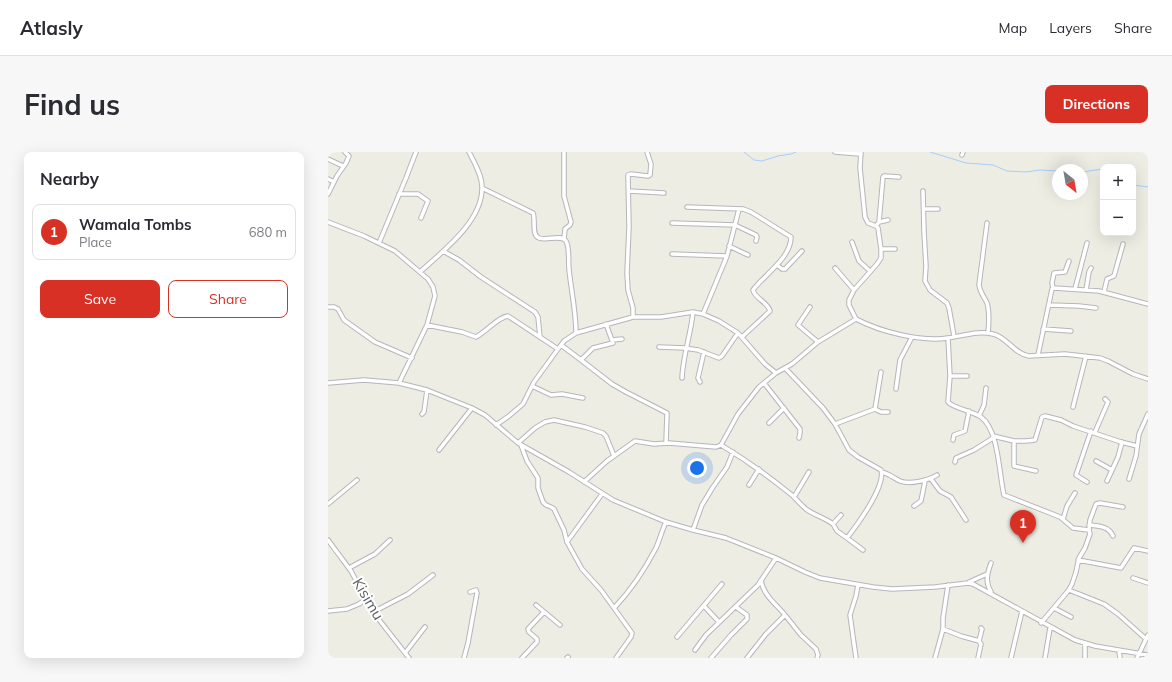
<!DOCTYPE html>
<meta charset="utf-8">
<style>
body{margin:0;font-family:Mulish,sans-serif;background:#f7f7f7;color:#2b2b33}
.controls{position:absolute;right:12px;top:12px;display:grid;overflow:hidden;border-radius:8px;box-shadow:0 4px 16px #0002}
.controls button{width:36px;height:36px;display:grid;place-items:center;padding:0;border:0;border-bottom:1px solid #e1e1e2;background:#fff;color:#2b2b33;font:20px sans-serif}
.compass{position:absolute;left:724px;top:12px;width:36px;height:36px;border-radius:50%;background:#fff;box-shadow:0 4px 16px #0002;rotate:149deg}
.you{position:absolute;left:369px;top:316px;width:14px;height:14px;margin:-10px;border:3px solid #fff;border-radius:50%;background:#1a73e8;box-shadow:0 0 0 6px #1a73e833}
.badge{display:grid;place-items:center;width:26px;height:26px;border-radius:50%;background:#d93025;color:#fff;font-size:13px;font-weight:700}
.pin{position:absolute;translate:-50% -33px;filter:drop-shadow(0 1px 2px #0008)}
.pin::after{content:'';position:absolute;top:21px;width:14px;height:12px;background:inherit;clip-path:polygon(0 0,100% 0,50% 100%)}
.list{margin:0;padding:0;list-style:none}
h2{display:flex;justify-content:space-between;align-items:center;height:52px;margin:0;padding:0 16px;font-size:17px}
h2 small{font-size:13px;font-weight:400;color:#7c7c81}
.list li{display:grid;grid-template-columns:26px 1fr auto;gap:12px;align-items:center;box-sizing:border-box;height:56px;margin:0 8px 8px;padding:0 8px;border:1px solid #e1e1e2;border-radius:8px}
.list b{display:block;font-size:15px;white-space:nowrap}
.list p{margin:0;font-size:13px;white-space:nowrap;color:#7c7c81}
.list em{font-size:13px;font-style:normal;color:#7c7c81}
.actions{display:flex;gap:8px;padding:12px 16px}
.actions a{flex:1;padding:9px 0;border:1px solid #d93025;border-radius:8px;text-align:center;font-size:14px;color:#d93025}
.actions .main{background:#d93025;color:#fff}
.map{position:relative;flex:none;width:820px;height:506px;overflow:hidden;border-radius:8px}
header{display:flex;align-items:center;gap:24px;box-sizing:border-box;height:56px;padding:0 20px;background:#fff;border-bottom:1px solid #e1e1e2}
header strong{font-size:19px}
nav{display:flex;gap:22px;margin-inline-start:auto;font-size:14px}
.intro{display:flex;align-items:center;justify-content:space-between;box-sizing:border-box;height:96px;padding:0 24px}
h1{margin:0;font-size:28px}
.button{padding:10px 18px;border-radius:8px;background:#d93025;color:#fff;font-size:14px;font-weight:700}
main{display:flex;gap:24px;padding:0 24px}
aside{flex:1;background:#fff;border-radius:8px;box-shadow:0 4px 16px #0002}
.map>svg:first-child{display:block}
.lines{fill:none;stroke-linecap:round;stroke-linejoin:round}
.stream{stroke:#a5ccfd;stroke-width:1}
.minor-casing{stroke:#b5b6bb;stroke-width:5.5}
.minor{stroke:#fff;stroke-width:3.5}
.labels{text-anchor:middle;stroke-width:4;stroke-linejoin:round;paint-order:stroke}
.street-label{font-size:15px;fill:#5c5f64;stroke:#fff}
</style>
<header>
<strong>Atlasly</strong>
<nav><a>Map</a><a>Layers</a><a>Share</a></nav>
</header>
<div class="intro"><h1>Find us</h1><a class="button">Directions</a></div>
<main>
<aside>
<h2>Nearby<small></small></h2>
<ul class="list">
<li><span class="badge">1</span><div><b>Wamala Tombs</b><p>Place</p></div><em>680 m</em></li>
</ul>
<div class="actions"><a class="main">Save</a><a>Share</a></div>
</aside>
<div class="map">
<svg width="820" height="506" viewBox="0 0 820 506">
<rect width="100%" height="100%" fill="#eeede4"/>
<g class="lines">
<path class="stream" d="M 416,0 L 426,8 L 434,9 L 450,4 L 463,2 L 468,0
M 602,0 L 638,11 L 665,13 L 679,19 L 698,20 L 712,18 L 730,19
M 754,20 L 775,17
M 805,33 L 820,35"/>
<defs>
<path id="minor" d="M 507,0 L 532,2
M 634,3 L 635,0
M 0,7 L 15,14
M 0,27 L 6,30
M 154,36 L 205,61 C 208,68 203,83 211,86 C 219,89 233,82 238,89 C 242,96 240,109 241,117 C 243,138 248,159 248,181
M 301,39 L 336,41
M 595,39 L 596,80 L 598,114 L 597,129 L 602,138 L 619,151 L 621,156 L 626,184
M 0,42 L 9,24 L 18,11 L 21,4 L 17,0
M 71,42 L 90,42 L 100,49 L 93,66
M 359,55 L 415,57 L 423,60 L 463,85 C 463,106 436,123 425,138 C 427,147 440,150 442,159 L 414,185
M 596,57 L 610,57
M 0,70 L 36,84 L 67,99 L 100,127 L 105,135 L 107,144 L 99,173 L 71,231
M 551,70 L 560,68
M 344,71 L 407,73 L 428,83 L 429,85 L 428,89
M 659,71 L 651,133 C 652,140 656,145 659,151 C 662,161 661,171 660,181
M 548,74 L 551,70 L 555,25 L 556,24 L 571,25
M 236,87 L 237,77 L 242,73 L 243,70 L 236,44 L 236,0
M 524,90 L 531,109 L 542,119
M 51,91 L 78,26 L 88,0
M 401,94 L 420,103
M 553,97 L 567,97
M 115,99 L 131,108 L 153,125 L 207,160 L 210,165 L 212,185
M 344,102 L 399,104
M 449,113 L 454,117 L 457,117 L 474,99
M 507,116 L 526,138
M 92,120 C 115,99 155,69 154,35 C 154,23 146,10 141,0
M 725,136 L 724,131 L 726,121 L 737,120 L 741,109
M 747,137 L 759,91
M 758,138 L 761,120 L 763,116
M 776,140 L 779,127 L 786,124 L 795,92
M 721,153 L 751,154 L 768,156
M 0,155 L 6,155 L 10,157 L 16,168 L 47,190 L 84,206
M 482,155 L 470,173 L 490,190
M 375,162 L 399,104 L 411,57
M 305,165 L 305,156 L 300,138 L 299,121 L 301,75 L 300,23 L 303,22 L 320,24 L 322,23 L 323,12 L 319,0
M 528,167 L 521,153 L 521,148 L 526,138 L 549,112 L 553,106 L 553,97 L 550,76 L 548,74 L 540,71 L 537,65 L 532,16 L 533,0
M 99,173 L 134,180 L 148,185 C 158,180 170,165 180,164 L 230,197
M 715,177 L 743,179
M 620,186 L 622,224 L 620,250 C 625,256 644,259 653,265 C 671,278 671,323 676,343 L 732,365 L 745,376 L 761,378
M 284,188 L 294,187
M 233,193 L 253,208 L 284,232 L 298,240 L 339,261 L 338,291
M 331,195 L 357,196 L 370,198 L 391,206 L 394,204 L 410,181
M 710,203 L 724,137 L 726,136 L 771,139 L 820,152
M 253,208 L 265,196 L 285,191 L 278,172
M 457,216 L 495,256 L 507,272 L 521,298 L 530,305 L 553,318 C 558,334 529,373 519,386 L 535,398
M 622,224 L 639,224
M 354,226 C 355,203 363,182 365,160
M 372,230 L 370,226 L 376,200
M 0,231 L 36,228 L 71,231 L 99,238 L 144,256 L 157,263 L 190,291 L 241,320 L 285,348 L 338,370 L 365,378 L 398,386 L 448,406 L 477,420 L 492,426 L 545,435 L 564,437 L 607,435 L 640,431 L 645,432 L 747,488 L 767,494 L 820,503
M 436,231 L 472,277 L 472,281 L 471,286
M 204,234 L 223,243 L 234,242 L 255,246
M 568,237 L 572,208 L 584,185
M 745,255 L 758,204
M 547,257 L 553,260 L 560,260
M 94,262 L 96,260 L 99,238
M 651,264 L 656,253 L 658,236
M 441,271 L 456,256
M 507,272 L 547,257 L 553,220
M 168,273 L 181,264 L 195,252 L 206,230 L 230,197 L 236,189 L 248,181 L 305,165 L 333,165 L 365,160 L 375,162 L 391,169 L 410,181 L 437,212 L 448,221
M 767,280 L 780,250 L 777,247
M 665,284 L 686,289 L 686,314 L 708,319
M 625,288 L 626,283 L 637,279 L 641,259
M 686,289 L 698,289 L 707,288 L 714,265 L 717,264 L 733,268 L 745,274 L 793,290 L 809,294
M 190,291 L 207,276 L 217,270 L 226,268 L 257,275 L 275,281 L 278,284 L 286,304
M 193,293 L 199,309 L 210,326 L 210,336 L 215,350 L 218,353 L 223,355 L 226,357 L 236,378 L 239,390 L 254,417 L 273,438 L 304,481 L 303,485 L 288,506
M 393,293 C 418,308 442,325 465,344 C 469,348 473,353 478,357 C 486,363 497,366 505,372 L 513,363
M 111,298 L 144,256
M 768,309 L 784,318
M 627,310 L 628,306 L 646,298 L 665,286
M 554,320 C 561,322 566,326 572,329 C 582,333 601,328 609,323
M 603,327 L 612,339 L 623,345 L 638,368
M 801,327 L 808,304 L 811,282 L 820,262
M 779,329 L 790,305 L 794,290
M 256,330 L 279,309 L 307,289 L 326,292 L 341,291 L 388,295 L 393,293 L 410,262 L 431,235 L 448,221 L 464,212 L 490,190 L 528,167 C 553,180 593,190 620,186 C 635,184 650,178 665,182 C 679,185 685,201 701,204 L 737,202 L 772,206 L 780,209 L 805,222 L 820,227
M 759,330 L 748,323 L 763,279
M 421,333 L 431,317
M 466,345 L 481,320
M 0,352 L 29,328
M 586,354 L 593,349 L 597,329
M 735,367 L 739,354 L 747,341
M 505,372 L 509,379 L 519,386
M 761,373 C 770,374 781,374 785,384
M 365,378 L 374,353 L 385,335 L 399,315 L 405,300
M 0,388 L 23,419 L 45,460 L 81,506
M 239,390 L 274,342
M 750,408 L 793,416 L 806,396 L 820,399
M 21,416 L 47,402 L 62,388
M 805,426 L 820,431
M 641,430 L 659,422
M 741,438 L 776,452 L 790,462 L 818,487
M 663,440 C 657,430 659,422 663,411
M 208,453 L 232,473
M 376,454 L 391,470
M 287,455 C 303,438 317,417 328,396 C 332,387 334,378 338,370
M 726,456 L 743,465
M 0,459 L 19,457 L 31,452 L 38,447
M 45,460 L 80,442 L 105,423
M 457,463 L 473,483 L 488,497 L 490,503 L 489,506
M 713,471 L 740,439 L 744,432 L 748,420 L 751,406 L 757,396 L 762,382 L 761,378 L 762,368 L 768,352 L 772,351 L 795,355
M 615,477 L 633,484 L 651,489 L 653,492 L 650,506
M 349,485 L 394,432
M 651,489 L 654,477 L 653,476
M 367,498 L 378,483 L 430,433 L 448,406
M 791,499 L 792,506
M 77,501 L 97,475
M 136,506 L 140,491 L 149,441 L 148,438 L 142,440
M 194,506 L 209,490 L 209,487 L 201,480 L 200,477 L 216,460
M 239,506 L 240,505
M 383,506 L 403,483 L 419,467 L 419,463 L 408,455
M 419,506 L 438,482 L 457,463 C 448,452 435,443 433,428
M 528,506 L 522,463 L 528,444 L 530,433
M 607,506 L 615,477 L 615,466 L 620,433
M 683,506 L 694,459
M 717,506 L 722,476
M 757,506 L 757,492
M 809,506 L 820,483"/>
</defs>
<use href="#minor" class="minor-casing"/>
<use href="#minor" class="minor"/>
</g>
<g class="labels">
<g class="street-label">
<text transform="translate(40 447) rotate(59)" y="5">Kisimu</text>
</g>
</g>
</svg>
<div class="controls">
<button>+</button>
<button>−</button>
</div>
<svg class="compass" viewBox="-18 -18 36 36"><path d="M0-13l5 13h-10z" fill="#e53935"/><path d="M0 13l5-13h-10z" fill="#7c7c81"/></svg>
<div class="you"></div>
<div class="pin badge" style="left:695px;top:391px">1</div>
</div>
</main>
